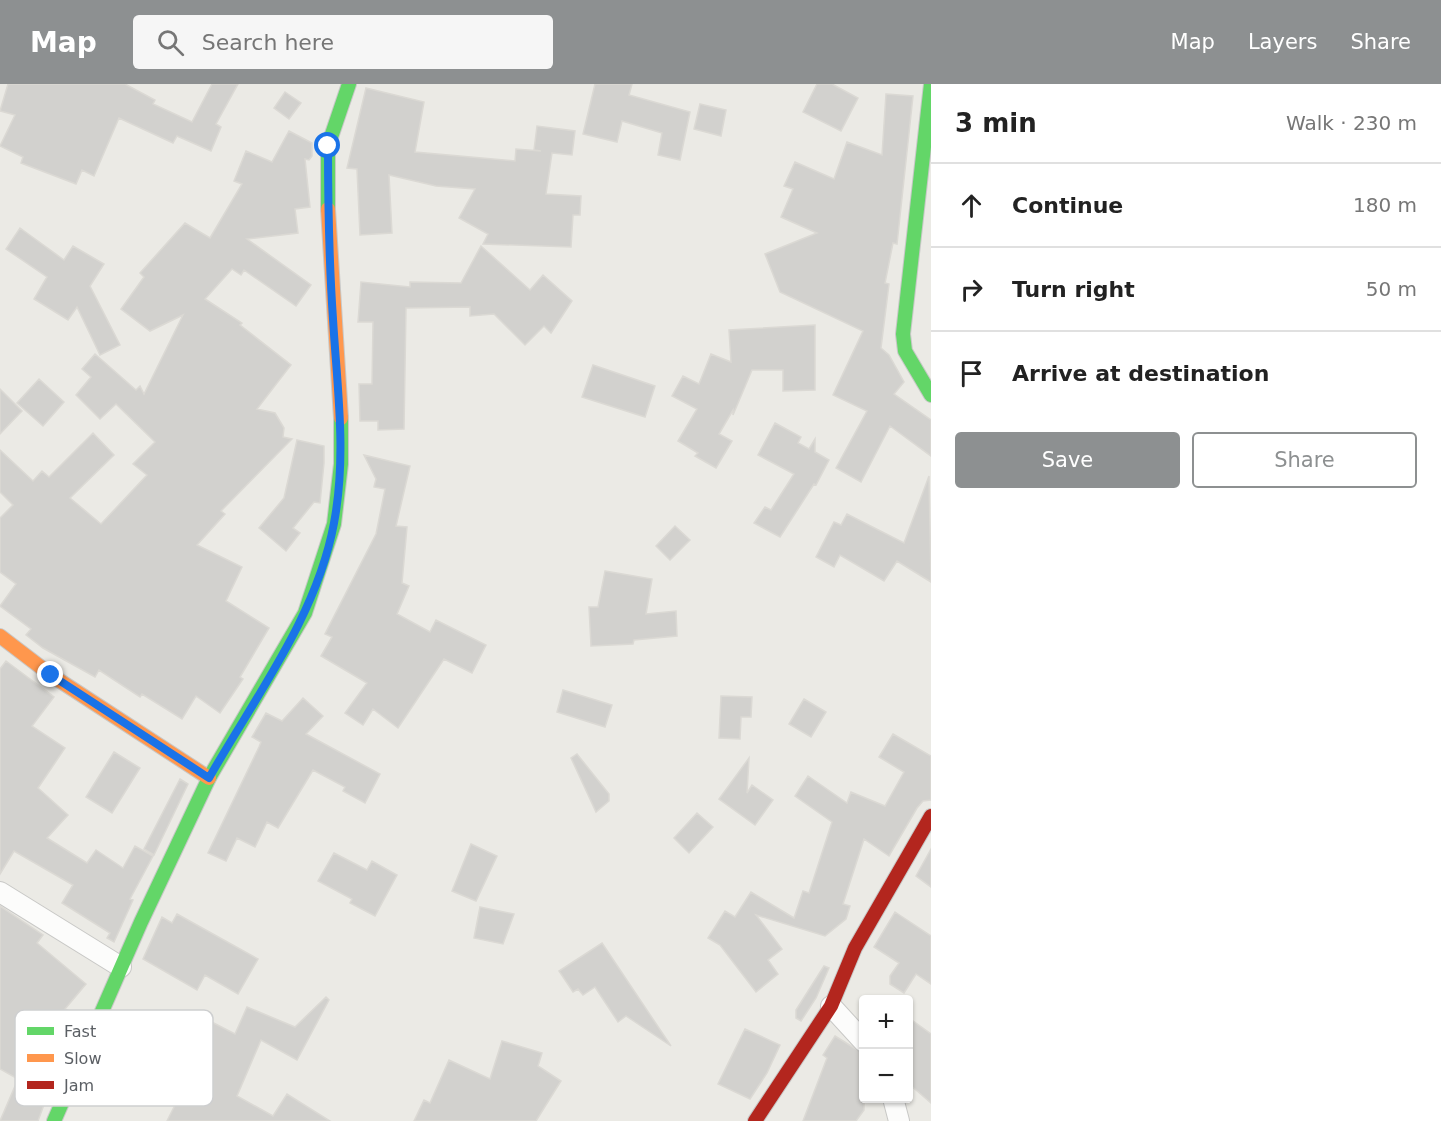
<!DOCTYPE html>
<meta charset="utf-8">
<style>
body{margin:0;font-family:"DejaVu Sans",sans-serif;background:#f6f6f6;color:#222}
.controls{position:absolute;right:18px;bottom:18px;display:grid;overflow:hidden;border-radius:6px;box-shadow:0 2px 4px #0004}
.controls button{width:54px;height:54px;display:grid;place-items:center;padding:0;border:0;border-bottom:2px solid #e0e0e0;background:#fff;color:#222;font:30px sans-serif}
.stop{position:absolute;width:18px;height:18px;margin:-14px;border:4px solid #1a73e8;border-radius:50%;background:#fff}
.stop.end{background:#1a73e8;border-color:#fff;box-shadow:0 2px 6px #0008}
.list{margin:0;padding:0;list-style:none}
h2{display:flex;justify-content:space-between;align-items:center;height:78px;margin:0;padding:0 24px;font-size:26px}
h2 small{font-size:20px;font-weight:400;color:#767676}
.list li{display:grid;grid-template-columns:39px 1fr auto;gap:18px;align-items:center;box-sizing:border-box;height:84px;padding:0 24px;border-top:2px solid #e0e0e0}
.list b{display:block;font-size:22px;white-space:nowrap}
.list em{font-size:20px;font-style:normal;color:#767676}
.actions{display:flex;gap:12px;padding:18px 24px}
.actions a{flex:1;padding:14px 0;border:2px solid #8d9091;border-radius:6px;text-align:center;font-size:21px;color:#8d9091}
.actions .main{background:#8d9091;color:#fff}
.icon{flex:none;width:33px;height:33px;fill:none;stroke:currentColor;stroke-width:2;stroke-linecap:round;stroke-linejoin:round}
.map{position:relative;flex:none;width:931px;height:1037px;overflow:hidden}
header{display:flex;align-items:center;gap:36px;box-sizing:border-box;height:84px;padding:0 30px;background:#8d9091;color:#fff}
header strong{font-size:28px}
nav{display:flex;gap:33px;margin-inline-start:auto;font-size:21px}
.search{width:420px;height:54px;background:#f6f6f6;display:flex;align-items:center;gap:15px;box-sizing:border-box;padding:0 21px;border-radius:6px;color:#767676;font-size:22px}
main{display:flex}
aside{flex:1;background:#fff}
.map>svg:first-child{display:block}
.building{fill:#d2d1ce;stroke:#dbd9d4;stroke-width:1.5}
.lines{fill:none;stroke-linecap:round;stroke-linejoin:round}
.street-casing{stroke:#c8c8c6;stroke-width:22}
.fast-casing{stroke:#c8c8c7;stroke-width:16}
.slow-casing{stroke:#c8c8c7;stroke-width:16}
.jam-casing{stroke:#c8c8c7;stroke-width:16}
.street{stroke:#fcfcfb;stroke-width:20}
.fast{stroke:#63d668;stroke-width:14}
.slow{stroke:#ff974d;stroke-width:14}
.jam{stroke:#b3261e;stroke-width:14}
.route{stroke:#1a73e8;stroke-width:8}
.key{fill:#fff;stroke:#cecfd0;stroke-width:1.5}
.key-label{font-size:16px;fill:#5b5f64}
</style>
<header>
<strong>Map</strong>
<div class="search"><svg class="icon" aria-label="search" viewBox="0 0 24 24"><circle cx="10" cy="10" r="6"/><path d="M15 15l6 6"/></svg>Search here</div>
<nav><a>Map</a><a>Layers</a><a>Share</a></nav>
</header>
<main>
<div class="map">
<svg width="931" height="1037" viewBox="0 0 931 1037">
<rect width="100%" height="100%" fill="#ebeae5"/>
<path class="building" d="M 8,0 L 125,0 L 155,16 L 153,20 L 192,38 L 212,0 L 238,0 L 216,40 L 221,43 L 211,67 L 177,52 L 173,59 L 119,34 L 94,92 L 82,86 L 76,100 L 21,79 L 23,73 L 0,62 L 15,31 L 0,27 Z
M 595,0 L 632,0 L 629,11 L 690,28 L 680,76 L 658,71 L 662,49 L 622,37 L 617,58 L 583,50 Z
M 817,0 L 832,0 L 858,14 L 841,47 L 803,28 Z
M 366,4 L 424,18 L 415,68 L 515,77 L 516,65 L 541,67 L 534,66 L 537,42 L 575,47 L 572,71 L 552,69 L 546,110 L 581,112 L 580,131 L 573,131 L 571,163 L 483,160 L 488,150 L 459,134 L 475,105 L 436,102 L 389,91 L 392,149 L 360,151 L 357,85 L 347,84 Z
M 285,8 L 301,19 L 289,35 L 274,24 Z
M 886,10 L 913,12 L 897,160 L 893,159 L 885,199 L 889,200 L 881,264 L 889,271 L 904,298 L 894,310 L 931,336 L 931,372 L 890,342 L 861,398 L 836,384 L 867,327 L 833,311 L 863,247 L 780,208 L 765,170 L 817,149 L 781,133 L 793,105 L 784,102 L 795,78 L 834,95 L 847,58 L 882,71 Z
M 700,20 L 726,26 L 721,52 L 694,45 Z
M 289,47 L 312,59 L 312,72 L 309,76 L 305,75 L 310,123 L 295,125 L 298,149 L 247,155 L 311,201 L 296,222 L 244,186 L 241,191 L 232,185 L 205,215 L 242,239 L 240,241 L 291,281 L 257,325 L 275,329 L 284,344 L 283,353 L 292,355 L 221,427 L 225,430 L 197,461 L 242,483 L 226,517 L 269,544 L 240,593 L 243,595 L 220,629 L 196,612 L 182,635 L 142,610 L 140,613 L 99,586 L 95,593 L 43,564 L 26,551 L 31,545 L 0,522 L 16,500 L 0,488 L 0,434 L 13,421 L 0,408 L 0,366 L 33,397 L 42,387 L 49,393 L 93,349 L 114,371 L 70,414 L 101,440 L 147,391 L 133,380 L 155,358 L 116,320 L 100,335 L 76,311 L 91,293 L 82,285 L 95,270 L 136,306 L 140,302 L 144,310 L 183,231 L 150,247 L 121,225 L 144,193 L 140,189 L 185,139 L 210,154 L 242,100 L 234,97 L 246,67 L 272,78 Z
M 20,144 L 64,176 L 73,162 L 104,180 L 90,202 L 120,261 L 100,271 L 77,223 L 68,236 L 34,215 L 47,193 L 6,165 Z
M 481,162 L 530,206 L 543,191 L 572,217 L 551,249 L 544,242 L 525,261 L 494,230 L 470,232 L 470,223 L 406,224 L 404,345 L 378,346 L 378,337 L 360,337 L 359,300 L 372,300 L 373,238 L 358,238 L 361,198 L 410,203 L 410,198 L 461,199 Z
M 815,241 L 815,306 L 783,307 L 783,286 L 752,286 L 733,331 L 733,326 L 719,350 L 732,357 L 716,384 L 695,372 L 698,369 L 678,357 L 697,325 L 672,312 L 683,292 L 699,300 L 711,270 L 731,278 L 729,246 Z
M 593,281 L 655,302 L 645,333 L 582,313 Z
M 39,295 L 64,318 L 43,342 L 17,319 Z
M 0,305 L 22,327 L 0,350 Z
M 775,339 L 801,353 L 798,359 L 809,365 L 815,355 L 815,368 L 829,376 L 816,401 L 814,400 L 780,453 L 754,439 L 765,423 L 771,426 L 794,390 L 758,371 Z
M 297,356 L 324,362 L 324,379 L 320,419 L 314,418 L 293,444 L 300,449 L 286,467 L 259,444 L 284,414 Z
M 364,371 L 410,382 L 396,442 L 407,443 L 402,499 L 409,502 L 397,530 L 430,548 L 436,536 L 486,561 L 472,589 L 444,575 L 398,644 L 373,625 L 363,641 L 345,629 L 367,599 L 321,572 L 332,553 L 325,550 L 376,450 L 385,405 L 374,403 L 376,395 Z
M 929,392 L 931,498 L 897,477 L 884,497 L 840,471 L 834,483 L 816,473 L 834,438 L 841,441 L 847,430 L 904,459 Z
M 675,442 L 690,456 L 670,476 L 656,462 Z
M 605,487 L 652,495 L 646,530 L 676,527 L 677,552 L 634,556 L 633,560 L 591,562 L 589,523 L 598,523 Z
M 6,577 L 54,613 L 32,642 L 65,664 L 38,704 L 68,731 L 47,754 L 87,779 L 96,766 L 123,784 L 135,762 L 153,772 L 130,815 L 133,816 L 114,858 L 107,854 L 110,849 L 62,819 L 73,801 L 14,767 L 0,790 L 0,585 Z
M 563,606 L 612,621 L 605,643 L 557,628 Z
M 721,612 L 752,613 L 751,633 L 741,633 L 740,655 L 719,654 Z
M 303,614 L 323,632 L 306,650 L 380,690 L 365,719 L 343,707 L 345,703 L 313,686 L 278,744 L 267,738 L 255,763 L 237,754 L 226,777 L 208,769 L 259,663 L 261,658 L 252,653 L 266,629 L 282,637 Z
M 804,615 L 826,628 L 811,653 L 789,640 Z
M 893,650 L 931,672 L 931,716 L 923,717 L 917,724 L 889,772 L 864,755 L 843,820 L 850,822 L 846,835 L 825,852 L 756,831 L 782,865 L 768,876 L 778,890 L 756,908 L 720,861 L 708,854 L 725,827 L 735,833 L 751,808 L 794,834 L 803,807 L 809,809 L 832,738 L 795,712 L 808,692 L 847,719 L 851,708 L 885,722 L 904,688 L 879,673 Z
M 114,668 L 140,684 L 112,729 L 86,713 Z
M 577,670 L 609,710 L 609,717 L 596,728 L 571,674 Z
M 749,674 L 747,709 L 752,701 L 773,716 L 755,741 L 719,715 Z
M 180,695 L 188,700 L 154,771 L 144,765 Z
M 697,729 L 713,743 L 689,769 L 674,754 Z
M 471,760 L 497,772 L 476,817 L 452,807 Z
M 931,765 L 931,803 L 916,792 Z
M 334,769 L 367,786 L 372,777 L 397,791 L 375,832 L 350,819 L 352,815 L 318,797 Z
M 0,822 L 43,851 L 37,859 L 86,900 L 65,925 L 82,933 L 61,980 L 50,975 L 35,1004 L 48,1010 L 38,1037 L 0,1037 L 18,995 L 0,985 Z
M 480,823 L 514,830 L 503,860 L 474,854 Z
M 895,828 L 931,852 L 931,900 L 916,890 L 904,909 L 890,900 L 890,892 L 899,879 L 874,863 Z
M 177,830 L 258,875 L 238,910 L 205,891 L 197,906 L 143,875 L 162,833 L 172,839 Z
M 602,859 L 671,962 L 626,932 L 618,938 L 595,903 L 583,911 L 578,905 L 573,908 L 559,887 Z
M 824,882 L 829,884 L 816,914 L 801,937 L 796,934 L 796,926 Z
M 326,913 L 329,916 L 297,976 L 261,956 L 237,1012 L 273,1032 L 287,1010 L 330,1037 L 167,1037 L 189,993 L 134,971 L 145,945 L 190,963 L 206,935 L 235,950 L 247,923 L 295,943 Z
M 909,934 L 931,950 L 931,1019 L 909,1000 Z
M 745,945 L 780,961 L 767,989 L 750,1015 L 718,1000 Z
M 835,952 L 864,970 L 864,1026 L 856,1037 L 803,1037 L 827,974 L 823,971 Z
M 502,957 L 542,969 L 538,982 L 561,997 L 536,1037 L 414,1037 L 424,1016 L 430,1019 L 449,976 L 490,995 Z"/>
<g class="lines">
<defs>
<path id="street" d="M 0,808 L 121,883
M 831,922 L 864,958
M 893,1014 L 899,1037"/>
<path id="fast" d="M 931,0 L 903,250 L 905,267 L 931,311
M 328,125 L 328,62 L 349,0
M 54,1037 L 141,838 L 209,694 L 305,529 L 334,440 L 341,380 L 341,334"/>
<path id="slow" d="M 328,125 L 341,334
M 0,552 L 51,591 L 209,694"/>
<path id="jam" d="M 755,1037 L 831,922 L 855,864 L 931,732"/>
</defs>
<use href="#street" class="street-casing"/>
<use href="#fast" class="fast-casing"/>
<use href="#slow" class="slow-casing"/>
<use href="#jam" class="jam-casing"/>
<use href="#street" class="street"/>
<use href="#fast" class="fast"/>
<use href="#slow" class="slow"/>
<use href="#jam" class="jam"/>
</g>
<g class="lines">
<path class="route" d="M 51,591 L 209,694 C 255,613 317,532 334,439 C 347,370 337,303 333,235 C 329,177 328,120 328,62"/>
</g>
<rect x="15" y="926" width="198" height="96" rx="9" class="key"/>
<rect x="27" y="943" width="27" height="8" fill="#63d668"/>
<rect x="27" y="970" width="27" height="8" fill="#ff974d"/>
<rect x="27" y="997" width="27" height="8" fill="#b3261e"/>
<g class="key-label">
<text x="64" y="953">Fast</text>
<text x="64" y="980">Slow</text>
<text x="64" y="1007">Jam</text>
</g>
</svg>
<div class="controls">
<button>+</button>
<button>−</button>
</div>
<div class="stop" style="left:328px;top:62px"></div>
<div class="stop end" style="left:51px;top:591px"></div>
</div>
<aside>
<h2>3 min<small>Walk · 230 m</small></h2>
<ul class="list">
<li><svg class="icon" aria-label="ahead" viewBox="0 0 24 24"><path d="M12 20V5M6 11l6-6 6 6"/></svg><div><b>Continue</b></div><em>180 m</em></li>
<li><svg class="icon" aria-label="right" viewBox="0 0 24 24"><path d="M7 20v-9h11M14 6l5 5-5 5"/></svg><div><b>Turn right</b></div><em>50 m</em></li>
<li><svg class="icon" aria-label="arrive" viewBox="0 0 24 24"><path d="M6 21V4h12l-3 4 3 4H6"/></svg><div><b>Arrive at destination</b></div></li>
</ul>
<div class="actions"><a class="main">Save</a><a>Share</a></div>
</aside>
</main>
